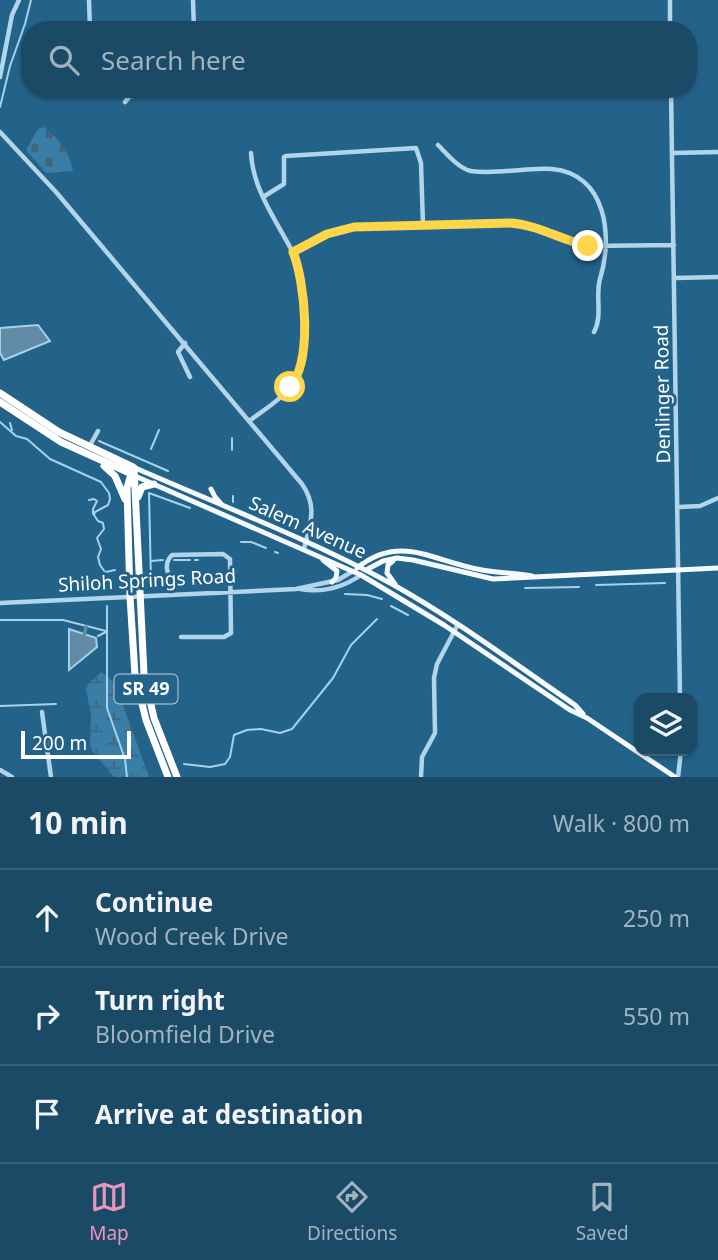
<!DOCTYPE html>
<meta charset="utf-8">
<style>
body{margin:0;font-family:"Noto Sans",sans-serif;background:#285470;color:#f1f3f6}
.controls{position:absolute;right:21px;bottom:21px;display:grid;overflow:hidden;border-radius:14px;box-shadow:0 2px 5px #0004}
.controls button{width:63px;height:63px;display:grid;place-items:center;padding:0;border:0;border-bottom:2px solid #39627b;background:#1b4a67;color:#f1f3f6;font:35px sans-serif}
.scale{position:absolute;left:21px;bottom:18px;width:110px;box-sizing:border-box;padding-left:7px;border:4px solid #fff;border-top:0;font-size:19px;line-height:24px;white-space:nowrap;color:#fff;-webkit-text-stroke:5px #246389;paint-order:stroke}
.stop{position:absolute;width:21px;height:21px;margin:-16px;border:5px solid #ffd54a;border-radius:50%;background:#fff}
.stop.end{background:#ffd54a;border-color:#fff;box-shadow:0 2px 7px #0008}
.list{margin:0;padding:0;list-style:none}
h2{display:flex;justify-content:space-between;align-items:center;height:91px;margin:0;padding:0 28px;font-size:30px}
h2 small{font-size:23px;font-weight:400;color:#a0b3c0}
.list li{display:grid;grid-template-columns:46px 1fr auto;gap:21px;align-items:center;box-sizing:border-box;height:98px;padding:0 28px;border-top:2px solid #39627b}
.list b{display:block;font-size:26px;white-space:nowrap}
.list p{margin:0;font-size:23px;white-space:nowrap;color:#a0b3c0}
.list em{font-size:23px;font-style:normal;color:#a0b3c0}
.icon{flex:none;width:38px;height:38px;fill:none;stroke:currentColor;stroke-width:2;stroke-linecap:round;stroke-linejoin:round}
.map{position:relative;flex:none;width:718px;height:777px;overflow:hidden}
.search{position:absolute;background:#1b4a67;box-shadow:0 2px 5px #0004;left:21px;right:21px;top:21px;height:77px;display:flex;align-items:center;gap:18px;box-sizing:border-box;padding:0 24px;border-radius:28px;color:#a0b3c0;font-size:26px}
.sheet{height:385px;background:#1b4a67}
nav{display:flex;justify-content:space-around;align-items:center;box-sizing:border-box;height:98px;border-top:2px solid #39627b;background:#1b4a67;font-size:19px;color:#a0b3c0}
nav a{display:grid;justify-items:center;gap:4px}
nav .on{color:#e797bd}
.map>svg:first-child{display:block}
.wetland{fill:url(#wetland-marsh)}
.cemetery{fill:url(#cemetery-stones)}
.water{fill:#628ba5;stroke:#a5d2ea;stroke-width:2}
.lines{fill:none;stroke-linecap:round;stroke-linejoin:round}
.stream{stroke:#a5d2ea;stroke-width:2}
.canal{stroke:#628ba5;stroke-width:3.5}
.minor{stroke:#b1d5ea;stroke-width:4.5}
.major{stroke:#f4fafe;stroke-width:5}
.highway{stroke:#fff;stroke-width:7}
.route{stroke:#ffd54a;stroke-width:9}
.labels{text-anchor:middle;stroke-width:6;stroke-linejoin:round;paint-order:stroke}
.shield{fill:#246389;stroke:#bdd0dc;stroke-width:2}
.shield-label{font-size:18px;font-weight:bold;fill:#fff}
.street-label{font-size:19px;fill:#fff;stroke:#246389}
</style>
<div class="map">
<svg width="718" height="777" viewBox="0 0 718 777">
<defs>
<pattern id="wetland-marsh" width="20" height="14" patternUnits="userSpaceOnUse" patternTransform="scale(1.75)"><rect width="20" height="14" fill="#397ea6"/><path d="M1 5h8M5 5V1M11 12h8M15 12V8" fill="none" stroke="#426579"/></pattern>
<pattern id="cemetery-stones" width="16" height="16" patternUnits="userSpaceOnUse" patternTransform="scale(1.75)"><rect width="16" height="16" fill="#397ea6"/><path d="M2 7V4a2 2 0 0 1 4 0v3zM10 15v-3a2 2 0 0 1 4 0v3z" fill="#426579"/></pattern>
</defs>
<rect width="100%" height="100%" fill="#246389"/>
<path class="wetland" d="M 101,672 L 110,678 L 119,694 L 149,777 L 114,777 L 93,752 L 90,745 L 91,714 L 86,690 L 88,684 Z"/>
<path class="cemetery" d="M 44,127 C 61,142 68,148 73,171 L 46,173 L 26,150 L 38,129 Z"/>
<path class="water" d="M 38,325 L 50,341 L 4,360 L 0,353 L 0,328 Z
M 69,629 L 96,638 L 97,647 L 69,670 Z"/>
<g class="lines">
<path class="stream" d="M 0,107 L 10,66 L 25,24 L 31,0
M 0,422 L 16,436 L 27,439 L 50,459 L 101,482 L 109,493 L 110,499 L 108,505 L 95,512 L 94,515 L 98,521 L 103,523 L 104,529 L 97,538 L 101,549 L 98,557 L 100,565 L 105,572 L 105,589
M 10,423 L 12,430
M 232,438 L 232,450
M 99,441 L 168,471
M 151,449 L 159,430
M 89,500 L 94,499 L 97,501 L 93,509 L 93,514
M 233,502 L 233,496
M 241,542 L 251,542 L 266,548
M 275,552 L 278,553
M 174,560 L 190,560
M 195,560 L 198,560
M 151,561 L 163,560
M 106,572 L 115,570
M 151,583 L 149,493 L 190,508
M 596,585 L 665,583
M 525,588 L 579,587
M 345,594 L 367,595 L 382,599
M 107,606 L 107,708 L 125,759 L 127,777
M 391,606 L 408,615
M 0,620 L 63,620 L 106,631
M 98,636 L 106,632
M 0,706 L 56,704
M 184,764 L 210,767 L 225,764 L 230,757 L 234,735 L 247,730 L 261,729 L 280,733 L 292,729 L 333,678 L 351,645 L 377,619"/>
<path class="canal" d="M 84,636 L 86,627"/>
<path class="minor" d="M 89,0 L 90,30
M 193,0 L 194,30
M 670,0 L 670,30
M 0,77 L 12,15 L 19,0
M 671,89 L 680,698
M 125,102 L 130,96 L 181,94 L 188,89
M 0,132 L 56,192 L 302,484 C 318,507 310,524 304,549
M 438,145 C 447,154 458,168 471,171 C 497,175 526,167 552,169 C 607,174 613,237 600,279 C 595,296 603,316 594,332
M 673,153 L 718,152
M 263,197 L 284,184 L 284,157 L 286,156 L 416,148 L 421,163 L 423,225
M 293,252 L 327,234 L 354,227 L 496,223 L 528,225 L 571,242 L 588,246 L 674,245
M 675,278 L 718,277
M 185,343 L 178,352 L 190,377
M 249,421 C 265,409 287,396 297,378 C 310,353 305,276 292,251 C 276,220 253,190 251,153
M 89,447 L 98,431
M 679,507 L 700,506 L 718,498
M 300,589 C 322,593 342,588 361,575
M 0,603 L 296,589 L 338,580 L 353,571
M 181,637 L 224,637 L 231,633 L 230,559 L 223,554 L 172,555 C 163,564 167,576 175,583 L 185,583
M 42,712 L 51,777
M 0,770 L 12,777
M 421,777 L 422,757 L 435,733 L 434,678 L 437,664 L 457,626
M 678,777 L 681,751"/>
<path class="major" d="M 133,467 C 220,505 309,539 392,584 C 455,619 515,664 575,705 L 583,714
M 135,476 L 361,575 L 444,625 L 570,710 L 587,718 L 675,777
M 211,489 L 215,497 L 222,505
M 323,560 L 337,571 L 336,578 L 332,582
M 393,561 L 388,565 L 387,573 L 395,584
M 357,568 C 401,533 434,562 482,570 C 499,573 515,573 532,576
M 366,570 L 383,561 L 397,558 L 413,560 L 493,579 L 718,568"/>
<path class="highway" d="M 0,393 L 59,432 L 133,467
M 0,402 L 61,442 L 134,475
M 104,466 L 115,476 L 125,499
M 133,467 L 127,488 L 130,597 L 135,675 L 146,720 L 168,777
M 134,468 L 144,674 L 154,718 L 177,777
M 138,497 L 142,487 L 154,484"/>
</g>
<g class="lines">
<path class="route" d="M 290,387 C 313,360 305,282 293,252 L 327,234 L 354,227 L 511,223 C 538,225 561,240 588,246"/>
</g>
<g class="labels">
<rect class="shield" x="114.5" y="674.5" width="63" height="29" rx="5"/>
<g class="shield-label">
<text x="146" y="695">SR 49</text>
</g>
<g class="street-label">
<text transform="translate(662 394) rotate(-91)" y="7">Denlinger Road</text>
<text transform="translate(308 527) rotate(24)" y="7">Salem Avenue</text>
<text transform="translate(147 580) rotate(-3)" y="7">Shiloh Springs Road</text>
</g>
</g>
</svg>
<div class="controls">
<button><svg class="icon" aria-label="layers" viewBox="0 0 24 24"><path d="M12 4l9 5-9 5-9-5zM3 14l9 5 9-5"/></svg></button>
</div>
<div class="scale">200 m</div>
<div class="stop" style="left:290px;top:387px"></div>
<div class="stop end" style="left:588px;top:246px"></div>
<div class="search"><svg class="icon" aria-label="search" viewBox="0 0 24 24"><circle cx="10" cy="10" r="6"/><path d="M15 15l6 6"/></svg>Search here</div>
</div>
<section class="sheet">
<h2>10 min<small>Walk · 800 m</small></h2>
<ul class="list">
<li><svg class="icon" aria-label="ahead" viewBox="0 0 24 24"><path d="M12 20V5M6 11l6-6 6 6"/></svg><div><b>Continue</b><p>Wood Creek Drive</p></div><em>250 m</em></li>
<li><svg class="icon" aria-label="right" viewBox="0 0 24 24"><path d="M7 20v-9h11M14 6l5 5-5 5"/></svg><div><b>Turn right</b><p>Bloomfield Drive</p></div><em>550 m</em></li>
<li><svg class="icon" aria-label="arrive" viewBox="0 0 24 24"><path d="M6 21V4h12l-3 4 3 4H6"/></svg><div><b>Arrive at destination</b></div></li>
</ul>
</section>
<nav>
<a class="on"><svg class="icon" aria-label="map" viewBox="0 0 24 24"><path d="M3 6l6-2 6 2 6-2v14l-6 2-6-2-6 2zM9 4v14M15 6v14"/></svg>Map</a>
<a><svg class="icon" aria-label="directions" viewBox="0 0 24 24"><path d="M12 3l9 9-9 9-9-9zM9 14v-3h6M13 9l2 2-2 2"/></svg>Directions</a>
<a><svg class="icon" aria-label="saved" viewBox="0 0 24 24"><path d="M7 4h10v16l-5-4-5 4z"/></svg>Saved</a>
</nav>
